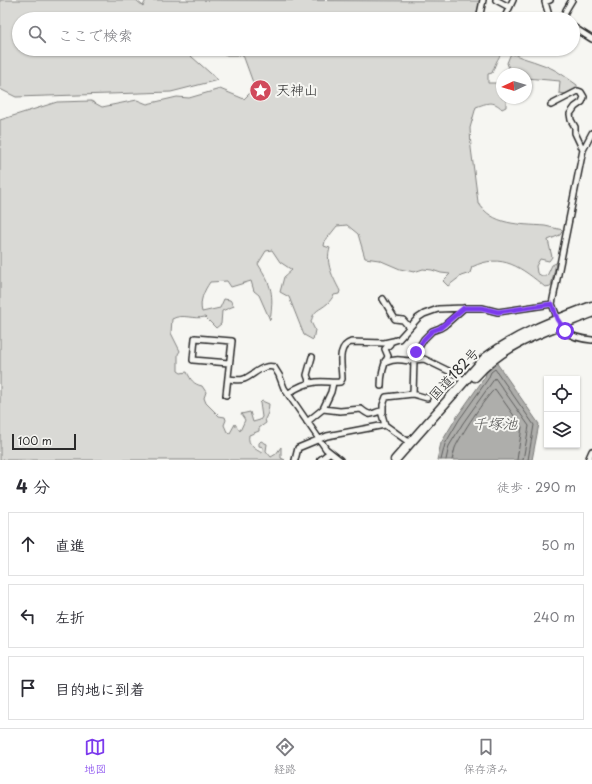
<!DOCTYPE html>
<html lang="ja">
<meta charset="utf-8">
<style>
body{margin:0;font-family:"Playpen Sans","Klee One",sans-serif;background:#f7f7f7;color:#2b2b33}
.controls{position:absolute;right:12px;bottom:12px;display:grid;overflow:hidden;border-radius:0px;box-shadow:0 1px 3px #0004}
.controls button{width:36px;height:36px;display:grid;place-items:center;padding:0;border:0;border-bottom:1px solid #e1e1e2;background:#fff;color:#2b2b33;font:20px sans-serif}
.compass{position:absolute;left:496px;top:68px;width:36px;height:36px;border-radius:50%;background:#fff;box-shadow:0 1px 3px #0004;rotate:266deg}
.scale{position:absolute;left:12px;bottom:10px;width:64px;box-sizing:border-box;padding-left:4px;border:2px solid #2b2b2b;border-top:0;font-size:11px;line-height:14px;white-space:nowrap;color:#2b2b2b;-webkit-text-stroke:3px #f6f6f2;paint-order:stroke}
.stop{position:absolute;width:12px;height:12px;margin:-9px;border:3px solid #7c3aed;border-radius:50%;background:#fff}
.stop.end{background:#7c3aed;border-color:#fff;box-shadow:0 1px 4px #0008}
.list{margin:0;padding:0;list-style:none}
h2{display:flex;justify-content:space-between;align-items:center;height:52px;margin:0;padding:0 16px;font-size:17px}
h2 small{font-size:13px;font-weight:400;color:#7c7c81}
.list li{display:grid;grid-template-columns:26px 1fr auto;gap:12px;align-items:center;box-sizing:border-box;height:64px;margin:0 8px 8px;padding:0 8px;border:1px solid #e1e1e2;border-radius:0px}
.list b{display:block;font-size:15px;white-space:nowrap}
.list em{font-size:13px;font-style:normal;color:#7c7c81}
.icon{flex:none;width:22px;height:22px;fill:none;stroke:currentColor;stroke-width:2;stroke-linecap:round;stroke-linejoin:round}
.map{position:relative;flex:none;width:592px;height:460px;overflow:hidden}
.search{position:absolute;background:#fff;box-shadow:0 1px 3px #0004;left:12px;right:12px;top:12px;height:44px;display:flex;align-items:center;gap:10px;box-sizing:border-box;padding:0 14px;border-radius:22px;color:#7c7c81;font-size:15px}
.sheet{height:268px;background:#fff}
nav{display:flex;justify-content:space-around;align-items:center;box-sizing:border-box;height:56px;border-top:1px solid #e1e1e2;background:#fff;font-size:11px;color:#7c7c81}
nav a{display:grid;justify-items:center;gap:2px}
nav .on{color:#7c3aed}
.map>svg:first-child{display:block}
.green{fill:#d9d9d5;stroke:#828280}
.water{fill:#aeaeab;stroke:#7a7a78}
.lines{fill:none;stroke-linecap:round;stroke-linejoin:round}
.shore{stroke:#5f5f5e;stroke-width:1}
.minor-casing{stroke:#2b2b2b;stroke-width:8}
.highway-casing{stroke:#2b2b2b;stroke-width:11}
.minor{stroke:#f6f6f2;stroke-width:5}
.highway{stroke:#f6f6f2;stroke-width:8}
.route{stroke:#7c3aed;stroke-width:5}
.labels{text-anchor:middle;stroke-width:4;stroke-linejoin:round;paint-order:stroke}
.poi-label{font-size:14px;fill:#2b2b2b;stroke:#f6f6f2;text-anchor:start}
.street-label{font-size:14px;fill:#2b2b2b;stroke:#f6f6f2}
.water-label{font-size:15px;font-style:italic;fill:#525251;stroke:#f6f6f2}
</style>
<div class="map">
<svg width="592" height="460" viewBox="0 0 592 460">
<rect width="100%" height="100%" fill="#f6f6f2"/>
<filter id="ink" filterUnits="userSpaceOnUse"><feTurbulence type="fractalNoise" baseFrequency=".025" numOctaves="2"/><feDisplacementMap in="SourceGraphic" scale="8" xChannelSelector="R" yChannelSelector="G"/><feConvolveMatrix kernelMatrix="1 2 1 2 8 2 1 2 1" color-interpolation-filters="sRGB"/></filter>
<g filter="url(#ink)">
<path class="green" d="M 0,0 L 136,0 L 143,6 L 146,0 L 480,1 L 475,19 L 19,19 L 19,49 L 183,49 L 218,80 L 171,92 L 16,97 L 0,89 Z
M 209,49 L 507,49 C 498,55 496,63 492,73 L 488,74 L 488,83 L 497,83 L 502,84 L 502,98 L 506,98 L 506,107 L 502,109 C 493,100 487,103 476,107 L 470,128 L 471,148 L 478,202 C 492,226 520,224 545,226 C 551,227 557,229 563,230 L 560,235 L 548,240 L 552,257 L 549,261 L 540,259 L 536,266 L 537,273 L 542,276 L 547,276 L 552,265 L 556,263 L 551,286 L 545,287 C 522,268 502,252 472,267 L 470,273 L 461,276 L 448,286 L 443,281 L 450,274 L 441,273 L 432,270 L 423,269 L 414,272 L 400,269 L 379,260 L 365,258 L 358,234 L 347,225 L 337,226 L 325,241 L 324,246 L 330,248 C 325,264 333,277 340,291 L 339,294 L 334,295 C 332,298 330,301 328,303 C 319,311 314,309 311,322 L 315,330 L 313,340 L 304,335 L 289,297 L 280,292 L 284,277 L 292,270 L 280,262 L 272,250 L 266,251 L 258,264 C 272,286 274,294 270,320 L 259,295 L 254,291 L 251,281 L 231,287 L 227,281 L 210,282 C 204,291 199,301 202,312 L 220,308 L 224,299 L 230,300 L 234,306 L 222,311 L 221,324 L 216,328 L 205,317 C 193,320 183,313 172,319 L 171,333 L 180,351 L 178,354 L 178,371 L 181,373 L 187,372 C 191,380 193,384 202,386 L 206,392 L 204,398 L 206,403 L 219,416 L 225,417 L 226,420 L 224,425 L 227,432 L 230,433 L 235,424 L 240,431 L 245,420 L 241,414 L 250,412 L 253,422 L 260,420 L 262,417 L 260,403 L 262,401 L 269,404 L 268,413 L 265,419 L 266,423 L 259,428 L 259,431 L 249,435 C 247,445 255,449 262,453 L 263,447 L 259,446 L 259,443 L 261,441 L 267,444 L 266,451 L 271,457 L 276,454 L 281,447 L 281,458 L 285,460 L 0,460 L 0,120 L 57,102 L 91,101 L 102,107 L 137,100 L 147,104 L 177,97 L 189,98 L 220,89 L 244,99 L 255,88 L 243,55 L 227,55 Z
M 511,53 C 521,58 531,60 541,64 C 554,68 566,77 577,85 L 577,90 L 566,94 L 559,93 L 560,81 L 526,78 L 526,74 L 511,74 L 507,63 Z"/>
<path class="water" d="M 496,362 L 539,424 L 532,460 L 437,460 L 441,443 L 456,418 L 485,377 L 487,369 Z"/>
<g class="lines">
<path class="shore" d="M 441,460 L 445,444 L 459,420 L 488,379 L 491,372 L 495,369 L 534,425 L 528,460
M 446,460 L 449,446 L 463,423 L 495,378 L 529,426 L 523,460
M 452,460 C 453,456 454,452 455,448 C 460,436 486,396 495,389 L 522,427 L 517,460"/>
<defs>
<path id="minor" d="M 496,0 L 509,7
M 550,0 L 545,2 L 550,19
M 479,19 L 483,0
M 504,19 L 513,0
M 563,19 L 566,10 L 572,0
M 573,27 L 592,39
M 551,105 L 578,91 L 581,92 L 584,97 L 582,102 L 575,107 L 570,114 L 571,120 L 575,127 L 575,133 L 583,150
M 592,133 L 583,150 L 552,304 C 562,330 563,337 592,340
M 383,299 L 395,319 L 403,320 L 409,327
M 385,361 L 387,362 C 400,356 403,363 414,360 L 416,352 L 424,339 L 432,331 L 440,328 L 445,325 L 464,308
M 228,379 C 233,379 239,381 244,379 C 254,375 262,364 274,367 L 279,375 L 284,388 L 326,449 L 340,460
M 310,383 L 307,375 L 312,357
M 381,386 C 381,374 383,366 388,356 L 385,349 L 390,344 L 390,342
M 289,393 C 296,388 307,383 316,382 C 324,381 332,383 340,382 L 342,379 C 342,366 336,347 351,342 L 384,343 L 393,341 L 399,339 L 418,318 L 424,314 L 438,309 L 464,308 L 482,308 L 498,312 L 552,304
M 413,394 L 414,360 L 424,359 L 459,376 L 463,381
M 226,395 L 232,341 L 195,338 L 193,360 L 229,363
M 323,409 L 340,411 L 361,409 C 372,418 371,413 381,411 L 385,425 L 410,443
M 383,412 L 383,405 L 386,397 L 413,394 L 427,398
M 307,422 L 323,409 L 331,392 L 333,383
M 295,460 L 298,448 L 327,436 L 385,425
M 320,460 L 329,453
M 588,460 L 592,451"/>
<path id="highway" d="M 475,377 C 505,342 551,329 592,313
M 395,460 L 485,358 C 517,334 555,320 592,306"/>
</defs>
<use href="#minor" class="minor-casing"/>
<use href="#highway" class="highway-casing"/>
<use href="#minor" class="minor"/>
<use href="#highway" class="highway"/>
</g>
</g>
<g class="lines" filter="url(#ink)">
<path class="route" d="M 416,352 L 424,339 L 432,331 L 440,328 L 464,308 L 482,308 L 498,312 L 552,304 L 557,319 L 565,331"/>
</g>
<defs>
<symbol id="sight-disc" viewBox="-11 -11 22 22"><circle r="9.5" fill="#d1495b" stroke="#f6f6f2"/><path d="M0-6L1.8-2.2L6-1.7L2.9 1.2L3.7 5.4L0 3.3L-3.7 5.4L-2.9 1.2L-6-1.7L-1.8-2.2Z" fill="#fff"/></symbol>
</defs>
<g fill-rule="evenodd">
<use href="#sight-disc" x="248" y="78" width="25" height="25"/>
</g>
<g class="labels">
<g class="poi-label">
<text x="276" y="95">天神山</text>
</g>
<g class="street-label">
<text transform="translate(454 374) rotate(-47)" y="5">国道182号</text>
</g>
<g class="water-label">
<text x="495" y="429">千塚池</text>
</g>
</g>
</svg>
<div class="controls">
<button><svg class="icon" aria-label="locate" viewBox="0 0 24 24"><circle cx="12" cy="12" r="6"/><path d="M12 2v4M12 18v4M2 12h4M18 12h4"/></svg></button>
<button><svg class="icon" aria-label="layers" viewBox="0 0 24 24"><path d="M12 4l9 5-9 5-9-5zM3 14l9 5 9-5"/></svg></button>
</div>
<svg class="compass" viewBox="-18 -18 36 36"><path d="M0-13l5 13h-10z" fill="#e53935"/><path d="M0 13l5-13h-10z" fill="#7c7c81"/></svg>
<div class="scale">100 m</div>
<div class="stop" style="left:565px;top:331px"></div>
<div class="stop end" style="left:416px;top:352px"></div>
<div class="search"><svg class="icon" aria-label="search" viewBox="0 0 24 24"><circle cx="10" cy="10" r="6"/><path d="M15 15l6 6"/></svg>ここで検索</div>
</div>
<section class="sheet">
<h2>4 分<small>徒歩 · 290 m</small></h2>
<ul class="list">
<li><svg class="icon" aria-label="ahead" viewBox="0 0 24 24"><path d="M12 20V5M6 11l6-6 6 6"/></svg><div><b>直進</b></div><em>50 m</em></li>
<li><svg class="icon" aria-label="left" viewBox="0 0 24 24"><path d="M17 20v-9H6M10 6l-5 5 5 5"/></svg><div><b>左折</b></div><em>240 m</em></li>
<li><svg class="icon" aria-label="arrive" viewBox="0 0 24 24"><path d="M6 21V4h12l-3 4 3 4H6"/></svg><div><b>目的地に到着</b></div></li>
</ul>
</section>
<nav>
<a class="on"><svg class="icon" aria-label="map" viewBox="0 0 24 24"><path d="M3 6l6-2 6 2 6-2v14l-6 2-6-2-6 2zM9 4v14M15 6v14"/></svg>地図</a>
<a><svg class="icon" aria-label="directions" viewBox="0 0 24 24"><path d="M12 3l9 9-9 9-9-9zM9 14v-3h6M13 9l2 2-2 2"/></svg>経路</a>
<a><svg class="icon" aria-label="saved" viewBox="0 0 24 24"><path d="M7 4h10v16l-5-4-5 4z"/></svg>保存済み</a>
</nav>
